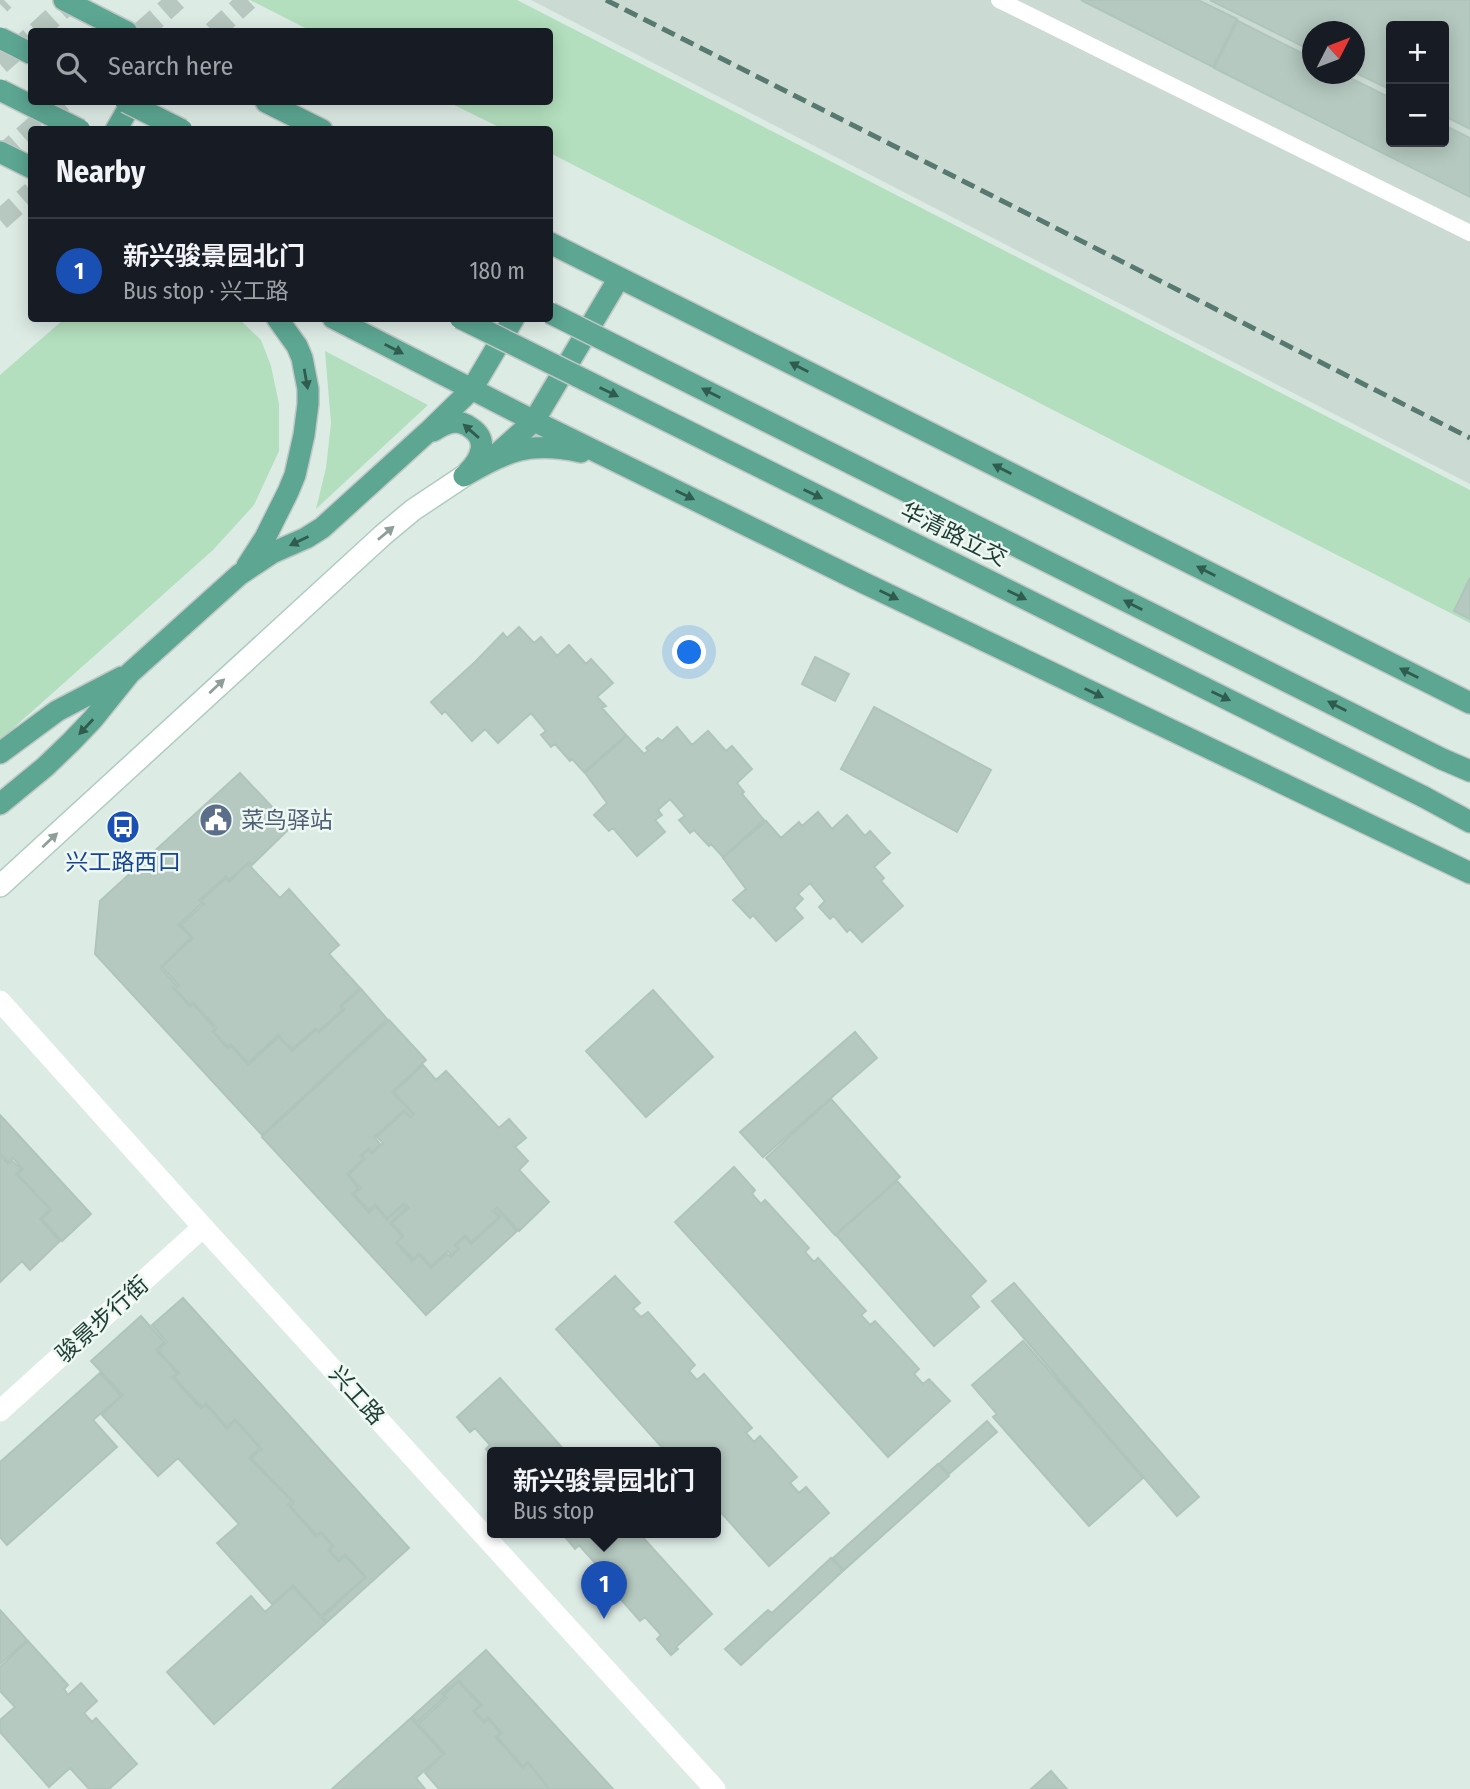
<!DOCTYPE html>
<meta charset="utf-8">
<style>
body{margin:0;font-family:"Fira Sans Condensed","Noto Sans SC",sans-serif;background:#20242c;color:#f1f3f6}
.controls{position:absolute;right:21px;top:21px;display:grid;overflow:hidden;border-radius:7px;box-shadow:0 4px 18px #0003}
.controls button{width:63px;height:63px;display:grid;place-items:center;padding:0;border:0;border-bottom:2px solid #363941;background:#171b24;color:#f1f3f6;font:35px sans-serif}
.compass{position:absolute;left:1302px;top:21px;width:63px;height:63px;border-radius:50%;background:#171b24;box-shadow:0 4px 18px #0003;rotate:48deg}
.you{position:absolute;left:690px;top:653px;width:24px;height:24px;margin:-18px;border:5px solid #fff;border-radius:50%;background:#1a73e8;box-shadow:0 0 0 10px #1a73e833}
.badge{display:grid;place-items:center;width:46px;height:46px;border-radius:50%;background:#ff7147;color:#fff;font-size:23px;font-weight:700}
.pin{position:absolute;translate:-50% -58px;filter:drop-shadow(0 2px 4px #0008)}
.pin::after{content:'';position:absolute;top:37px;width:24px;height:21px;background:inherit;clip-path:polygon(0 0,100% 0,50% 100%)}
.popup{position:absolute;left:487px;top:1447px;width:234px;height:91px;box-sizing:border-box;display:grid;place-content:center;border-radius:7px;background:#171b24;filter:drop-shadow(0 2px 5px #0005);font-size:23px;white-space:nowrap;color:#9ea1a6}
.popup b{font-size:26px;color:#f1f3f6}
.popup::after{content:'';position:absolute;left:50%;top:100%;margin-left:-14px;border:14px solid transparent;border-top-color:#171b24}
.list{margin:0;padding:0;list-style:none}
h2{display:flex;justify-content:space-between;align-items:center;height:91px;margin:0;padding:0 28px;font-size:30px}
h2 small{font-size:23px;font-weight:400;color:#9ea1a6}
.list li{display:grid;grid-template-columns:46px 1fr auto;gap:21px;align-items:center;box-sizing:border-box;height:105px;padding:0 28px;border-top:2px solid #363941}
.list b{display:block;font-size:26px;white-space:nowrap}
.list p{margin:0;font-size:23px;white-space:nowrap;color:#9ea1a6}
.list em{font-size:23px;font-style:normal;color:#9ea1a6}
.icon{flex:none;width:38px;height:38px;fill:none;stroke:currentColor;stroke-width:2;stroke-linecap:round;stroke-linejoin:round}
.map{position:relative;flex:none;width:1470px;height:1789px;overflow:hidden}
.search{position:absolute;background:#171b24;box-shadow:0 4px 18px #0003;left:28px;top:28px;width:525px;height:77px;display:flex;align-items:center;gap:18px;box-sizing:border-box;padding:0 24px;border-radius:7px;color:#9ea1a6;font-size:26px}
.panel{position:absolute;background:#171b24;box-shadow:0 4px 18px #0003;left:28px;top:126px;width:525px;height:196px;border-radius:7px}
.map>svg:first-child{display:block}
.built{fill:#cbdbd4;fill-rule:evenodd}
.green{fill:#b3dfbe}
.building{fill:#b5c9c0;stroke:#afc5bc;stroke-width:2}
.lines{fill:none;stroke-linecap:round;stroke-linejoin:round}
.secondary-tunnel{stroke:#b7c8c1;stroke-width:21;stroke-dasharray:21 10;stroke-linecap:butt}
.trunk-tunnel{stroke:#b7c8c1;stroke-width:21;stroke-dasharray:21 10;stroke-linecap:butt}
.secondary-casing{stroke:#afccc1;stroke-width:24}
.primary-casing{stroke:#c0c8c6;stroke-width:24}
.service{stroke:#fff;stroke-width:16}
.pedestrian{stroke:#fff;stroke-width:21}
.tertiary{stroke:#fff;stroke-width:21}
.secondary{stroke:#fff;stroke-width:21}
.primary{stroke:#5ca692;stroke-width:21}
.rail{stroke:#57796f;stroke-width:5;stroke-dasharray:14 7;stroke-linecap:butt}
.primary-bridge-casing{stroke:#c0c8c6;stroke-width:24;stroke-linecap:butt}
.primary-bridge{stroke:#5ca692;stroke-width:21}
.oneway{fill:#305c50}
.oneway2{fill:#8e9e99}
.labels{text-anchor:middle;stroke-width:5;stroke-linejoin:round;paint-order:stroke}
.street-label{font-size:23px;fill:#1d3c33;stroke:#eef8f2}
.service-label{font-size:23px;fill:#4e5e75;stroke:#eef8f2;text-anchor:start}
.transit-label{font-size:23px;fill:#164399;stroke:#eef8f2}
</style>
<div class="map">
<svg width="1470" height="1789" viewBox="0 0 1470 1789">
<rect width="100%" height="100%" fill="#ddebe5"/>
<path class="built" d="M 531,0 L 1470,0 L 1470,484 ZM 1391,26 L 1444,26 L 1444,142 L 1391,142 ZM 1312,32 L 1354,32 L 1354,74 L 1312,74 Z"/>
<path class="green" d="M 250,0 L 517,0 L 1470,490 L 1470,623 L 550,153 L 550,130 L 503,129 L 448,102 L 550,102 L 550,32 L 311,31 Z
M 64,319 L 239,319 L 261,340 L 271,366 L 279,404 L 279,451 L 254,505 L 213,550 L 0,740 L 0,375 Z
M 325,351 L 428,405 L 316,509 L 326,468 L 331,423 Z"/>
<path class="building" d="M 1081,0 L 1198,0 L 1237,19 L 1213,67 Z
M 1210,0 L 1470,0 L 1470,129 L 1444,116 L 1444,26 L 1391,26 L 1391,90 L 1354,72 L 1354,32 L 1312,32 L 1312,51 Z
M 1238,21 L 1312,58 L 1312,74 L 1342,74 L 1391,98 L 1391,142 L 1444,142 L 1444,125 L 1470,138 L 1470,197 L 1214,68 Z
M 1470,578 L 1470,619 L 1454,611 Z
M 519,627 L 534,643 L 541,637 L 557,656 L 569,645 L 586,664 L 591,659 L 613,683 L 597,697 L 606,706 L 602,708 L 626,735 L 584,772 L 572,759 L 570,761 L 555,744 L 551,747 L 541,735 L 546,731 L 531,713 L 498,743 L 485,729 L 472,741 L 445,711 L 442,714 L 431,702 L 475,662 L 503,633 L 507,638 Z
M 815,657 L 849,674 L 835,701 L 802,684 Z
M 874,707 L 991,770 L 957,832 L 841,769 Z
M 677,727 L 692,745 L 708,731 L 726,751 L 732,746 L 752,769 L 737,783 L 744,792 L 742,794 L 764,820 L 723,857 L 711,844 L 709,846 L 694,830 L 690,833 L 679,820 L 685,816 L 670,799 L 658,810 L 662,815 L 655,820 L 665,832 L 637,856 L 613,828 L 609,831 L 594,815 L 607,803 L 585,773 L 627,736 L 644,754 L 648,751 L 646,748 L 658,738 L 662,741 Z
M 240,773 L 291,827 L 252,865 L 249,862 L 229,880 L 226,876 L 199,900 L 202,903 L 178,925 L 191,937 L 160,968 L 176,985 L 173,988 L 182,998 L 190,1007 L 193,1004 L 215,1029 L 212,1031 L 228,1049 L 231,1046 L 248,1065 L 279,1037 L 292,1051 L 316,1030 L 319,1033 L 345,1009 L 342,1006 L 361,989 L 387,1019 L 262,1135 L 95,954 L 100,901 Z
M 818,812 L 832,829 L 847,815 L 865,836 L 870,831 L 890,853 L 874,867 L 884,878 L 881,881 L 903,906 L 862,942 L 850,929 L 847,932 L 834,916 L 830,919 L 819,907 L 825,901 L 810,883 L 798,894 L 803,899 L 794,908 L 803,918 L 776,941 L 753,915 L 750,918 L 733,900 L 746,889 L 723,858 L 766,821 L 781,838 L 799,822 L 802,826 Z
M 248,864 L 280,898 L 289,889 L 339,945 L 329,954 L 360,988 L 340,1006 L 343,1009 L 319,1031 L 316,1028 L 292,1049 L 278,1035 L 248,1063 L 231,1044 L 228,1047 L 214,1032 L 217,1028 L 193,1002 L 190,1005 L 175,989 L 179,985 L 162,967 L 193,938 L 181,925 L 204,904 L 201,901 L 226,878 L 229,882 Z
M 653,990 L 713,1057 L 646,1117 L 586,1051 Z
M 389,1020 L 426,1060 L 392,1092 L 413,1114 L 410,1117 L 404,1110 L 374,1137 L 380,1144 L 372,1152 L 369,1148 L 360,1156 L 363,1159 L 347,1174 L 358,1188 L 352,1194 L 369,1213 L 375,1206 L 387,1220 L 403,1205 L 406,1208 L 390,1223 L 402,1236 L 396,1243 L 412,1261 L 419,1255 L 431,1268 L 447,1254 L 451,1257 L 459,1249 L 456,1246 L 465,1237 L 471,1244 L 501,1217 L 495,1211 L 497,1209 L 517,1231 L 426,1315 L 262,1137 Z
M 855,1032 L 877,1058 L 763,1157 L 740,1132 Z
M 423,1065 L 436,1080 L 446,1071 L 499,1128 L 509,1119 L 526,1138 L 515,1147 L 528,1161 L 519,1170 L 549,1202 L 519,1231 L 497,1207 L 492,1211 L 499,1217 L 471,1242 L 465,1235 L 454,1245 L 458,1249 L 451,1255 L 448,1251 L 431,1266 L 419,1253 L 413,1259 L 397,1242 L 404,1236 L 392,1223 L 409,1208 L 404,1203 L 387,1218 L 375,1204 L 369,1210 L 354,1194 L 361,1188 L 349,1175 L 365,1159 L 362,1156 L 368,1150 L 372,1154 L 383,1143 L 377,1137 L 404,1112 L 410,1118 L 414,1114 L 394,1092 Z
M 831,1099 L 900,1177 L 835,1235 L 766,1158 Z
M 0,1115 L 91,1214 L 62,1241 L 42,1219 L 51,1210 L 18,1174 L 23,1169 L 13,1158 L 8,1162 L 0,1153 Z
M 0,1155 L 8,1164 L 12,1161 L 21,1169 L 16,1174 L 50,1209 L 40,1219 L 60,1241 L 30,1270 L 22,1261 L 0,1282 Z
M 734,1167 L 755,1190 L 752,1194 L 761,1204 L 765,1200 L 809,1248 L 805,1252 L 814,1262 L 818,1258 L 866,1311 L 861,1315 L 870,1325 L 875,1321 L 919,1369 L 914,1374 L 923,1384 L 929,1379 L 950,1401 L 888,1457 L 675,1222 Z
M 897,1181 L 986,1281 L 970,1296 L 979,1307 L 934,1346 L 836,1235 Z
M 615,1276 L 640,1303 L 633,1309 L 641,1317 L 648,1312 L 695,1365 L 689,1371 L 697,1380 L 704,1374 L 752,1428 L 746,1433 L 754,1442 L 760,1436 L 797,1477 L 790,1483 L 799,1493 L 806,1487 L 829,1513 L 769,1566 L 716,1507 L 716,1453 L 667,1453 L 556,1329 Z
M 1014,1283 L 1199,1497 L 1177,1516 L 992,1301 Z
M 183,1298 L 409,1548 L 327,1622 L 323,1617 L 366,1577 L 345,1554 L 339,1560 L 330,1550 L 334,1546 L 321,1532 L 317,1535 L 290,1506 L 294,1502 L 251,1458 L 262,1449 L 235,1419 L 227,1427 L 206,1403 L 202,1407 L 174,1377 L 179,1373 L 158,1350 L 167,1342 L 152,1325 Z
M 141,1316 L 164,1342 L 156,1350 L 177,1373 L 172,1377 L 201,1409 L 206,1405 L 227,1429 L 235,1421 L 260,1448 L 249,1458 L 292,1501 L 288,1505 L 316,1537 L 321,1533 L 332,1546 L 328,1550 L 338,1562 L 345,1556 L 365,1577 L 321,1616 L 293,1585 L 272,1604 L 217,1543 L 239,1524 L 178,1458 L 158,1476 L 102,1415 L 123,1395 L 91,1361 Z
M 1023,1341 L 1143,1478 L 1089,1526 L 993,1417 L 997,1414 L 972,1385 Z
M 100,1373 L 121,1396 L 93,1420 L 117,1447 L 7,1545 L 0,1537 L 0,1462 Z
M 500,1378 L 567,1453 L 492,1453 L 492,1456 L 486,1449 L 490,1445 L 475,1428 L 470,1432 L 457,1417 Z
M 987,1421 L 997,1432 L 949,1474 L 939,1464 Z
M 938,1464 L 949,1476 L 844,1570 L 833,1558 Z
M 562,1533 L 639,1533 L 712,1614 L 676,1647 L 678,1649 L 671,1655 L 657,1639 L 661,1635 L 645,1617 L 640,1621 L 592,1567 L 596,1564 L 579,1545 L 575,1549 Z
M 831,1558 L 843,1571 L 741,1665 L 725,1649 L 768,1610 L 772,1613 Z
M 293,1587 L 326,1623 L 214,1724 L 167,1672 L 251,1596 L 265,1612 Z
M 0,1610 L 27,1640 L 0,1664 Z
M 28,1641 L 68,1685 L 64,1689 L 68,1695 L 81,1683 L 97,1701 L 84,1713 L 92,1722 L 96,1718 L 137,1764 L 109,1789 L 89,1789 L 70,1768 L 49,1787 L 0,1732 L 0,1720 L 15,1707 L 0,1691 L 0,1667 Z
M 486,1650 L 613,1789 L 550,1789 L 528,1762 L 523,1766 L 497,1737 L 502,1733 L 488,1717 L 484,1721 L 475,1711 L 482,1705 L 459,1680 L 442,1694 L 445,1697 L 417,1722 L 412,1717 Z
M 458,1682 L 480,1705 L 473,1711 L 484,1723 L 488,1719 L 500,1733 L 495,1737 L 523,1768 L 528,1763 L 549,1789 L 439,1789 L 425,1773 L 445,1753 L 418,1724 L 447,1698 L 444,1695 Z
M 411,1718 L 443,1754 L 416,1778 L 425,1789 L 332,1789 Z
M 1051,1771 L 1067,1789 L 1031,1789 Z"/>
<g class="lines">
<path class="secondary-tunnel" d="M 0,4 L 4,0
M 213,32 L 248,0
M 0,220 L 32,192"/>
<path class="trunk-tunnel" d="M 37,32 L 72,0
M 141,32 L 177,0
M 0,64 L 30,38
M 0,157 L 62,102"/>
<defs>
<path id="secondary" d="M 0,886 L 383,535 L 413,510 L 464,476"/>
<path id="primary" d="M 64,0 L 127,32
M 266,102 L 322,130
M 116,130 L 132,102
M 0,152 L 32,168
M 550,243 L 1470,703
M 333,318 L 534,421 L 862,582 L 1470,873
M 433,431 C 439,427 447,423 454,422 C 460,422 466,424 471,428 C 489,440 481,459 468,472
M 488,462 L 534,421 L 619,278
M 464,476 C 508,450 530,441 581,452
M 247,566 L 265,538 L 288,492 L 295,475 L 304,435 L 308,404 L 308,389 L 302,358 L 297,346 L 277,318
M 0,753 L 57,711 L 122,677
M 1442,759 L 1470,771
M 1424,797 L 1470,822
M 0,804 L 45,767 L 71,742 L 93,719 L 130,673 L 239,575 L 272,553 L 306,538 L 322,528 L 430,430 L 472,389 L 514,318"/>
</defs>
<use href="#secondary" class="secondary-casing"/>
<use href="#primary" class="primary-casing"/>
<path class="service" d="M 999,0 L 1470,233"/>
<path class="pedestrian" d="M 0,1411 L 203,1227"/>
<path class="tertiary" d="M 0,1001 L 203,1227 L 715,1789"/>
<use href="#secondary" class="secondary"/>
<use href="#primary" class="primary"/>
<path class="rail" d="M 606,0 L 1470,438"/>
<defs>
<path id="primary-bridge" d="M 0,38 L 32,54
M 0,90 L 80,130
M 126,102 L 182,130
M 550,313 L 1442,759
M 460,318 L 1424,797"/>
</defs>
<use href="#primary-bridge" class="primary-bridge-casing"/>
<use href="#primary-bridge" class="primary-bridge"/>
</g>
<defs><path id="oneway-solid" d="M-6-.8H1V-3.2L6.5 0L1 3.2V.8H-6Z" transform="scale(1.75)"/></defs>
<g class="oneway">
<use href="#oneway-solid" transform="translate(394 349) rotate(27)"/>
<use href="#oneway-solid" transform="translate(799 367) rotate(-153)"/>
<use href="#oneway-solid" transform="translate(306 379) rotate(80)"/>
<use href="#oneway-solid" transform="translate(609 392) rotate(26)"/>
<use href="#oneway-solid" transform="translate(711 393) rotate(-153)"/>
<use href="#oneway-solid" transform="translate(471 431) rotate(-139)"/>
<use href="#oneway-solid" transform="translate(1002 469) rotate(-153)"/>
<use href="#oneway-solid" transform="translate(813 494) rotate(26)"/>
<use href="#oneway-solid" transform="translate(685 495) rotate(26)"/>
<use href="#oneway-solid" transform="translate(299 541) rotate(154)"/>
<use href="#oneway-solid" transform="translate(1206 571) rotate(-153)"/>
<use href="#oneway-solid" transform="translate(889 595) rotate(26)"/>
<use href="#oneway-solid" transform="translate(1017 595) rotate(26)"/>
<use href="#oneway-solid" transform="translate(1133 605) rotate(-153)"/>
<use href="#oneway-solid" transform="translate(1409 673) rotate(-153)"/>
<use href="#oneway-solid" transform="translate(1094 693) rotate(26)"/>
<use href="#oneway-solid" transform="translate(1221 696) rotate(26)"/>
<use href="#oneway-solid" transform="translate(1337 706) rotate(-153)"/>
<use href="#oneway-solid" transform="translate(86 727) rotate(133)"/>
</g>
<g class="oneway2">
<use href="#oneway-solid" transform="translate(386 533) rotate(-40)"/>
<use href="#oneway-solid" transform="translate(217 686) rotate(-43)"/>
<use href="#oneway-solid" transform="translate(50 840) rotate(-43)"/>
</g>
<defs>
<symbol id="civic-disc" viewBox="-11 -11 22 22"><circle r="9.5" fill="#5c6f8a" stroke="#eef8f2"/><path d="M-.6-6.5H3V-4.5H.6V-3L4-1V1h2V6H-6V1h2V-1L-.6-3ZM-1.2 2.5V6h2.4V2.5Z" fill="#fff"/></symbol>
<symbol id="bus-disc" viewBox="-11 -11 22 22"><circle r="9.5" fill="#1a4fb4" stroke="#eef8f2"/><path d="M-5-6H5V4H4V6H2V4H-2V6H-4V4H-5ZM-3.5-4V0h7V-4ZM-3.5 1.2v1.5H-2V1.2ZM2 1.2v1.5H3.5V1.2Z" fill="#fff"/></symbol>
</defs>
<g fill-rule="evenodd">
<use href="#civic-disc" x="197" y="801" width="38" height="38"/>
<use href="#bus-disc" x="104" y="808" width="38" height="38"/>
</g>
<g class="labels">
<g class="street-label">
<text transform="translate(954 534) rotate(26)" y="8">华清路立交</text>
<text transform="translate(102 1319) rotate(-42)" y="8">骏景步行街</text>
<text transform="translate(357 1395) rotate(48)" y="8">兴工路</text>
</g>
<g class="service-label">
<text x="241" y="828">菜鸟驿站</text>
</g>
<g class="transit-label">
<text x="123" y="870">兴工路西口</text>
</g>
</g>
</svg>
<div class="controls">
<button>+</button>
<button>−</button>
</div>
<svg class="compass" viewBox="-18 -18 36 36"><path d="M0-13l5 13h-10z" fill="#e53935"/><path d="M0 13l5-13h-10z" fill="#9ea1a6"/></svg>
<div class="you"></div>
<div class="pin badge" style="left:604px;top:1619px;background:#1a4fb4">1</div>
<div class="popup"><b>新兴骏景园北门</b>Bus stop</div>
<div class="search"><svg class="icon" aria-label="search" viewBox="0 0 24 24"><circle cx="10" cy="10" r="6"/><path d="M15 15l6 6"/></svg>Search here</div>
<section class="panel">
<h2>Nearby<small></small></h2>
<ul class="list">
<li><span class="badge" style="background:#1a4fb4">1</span><div><b>新兴骏景园北门</b><p>Bus stop · 兴工路</p></div><em>180 m</em></li>
</ul>
</section>
</div>
